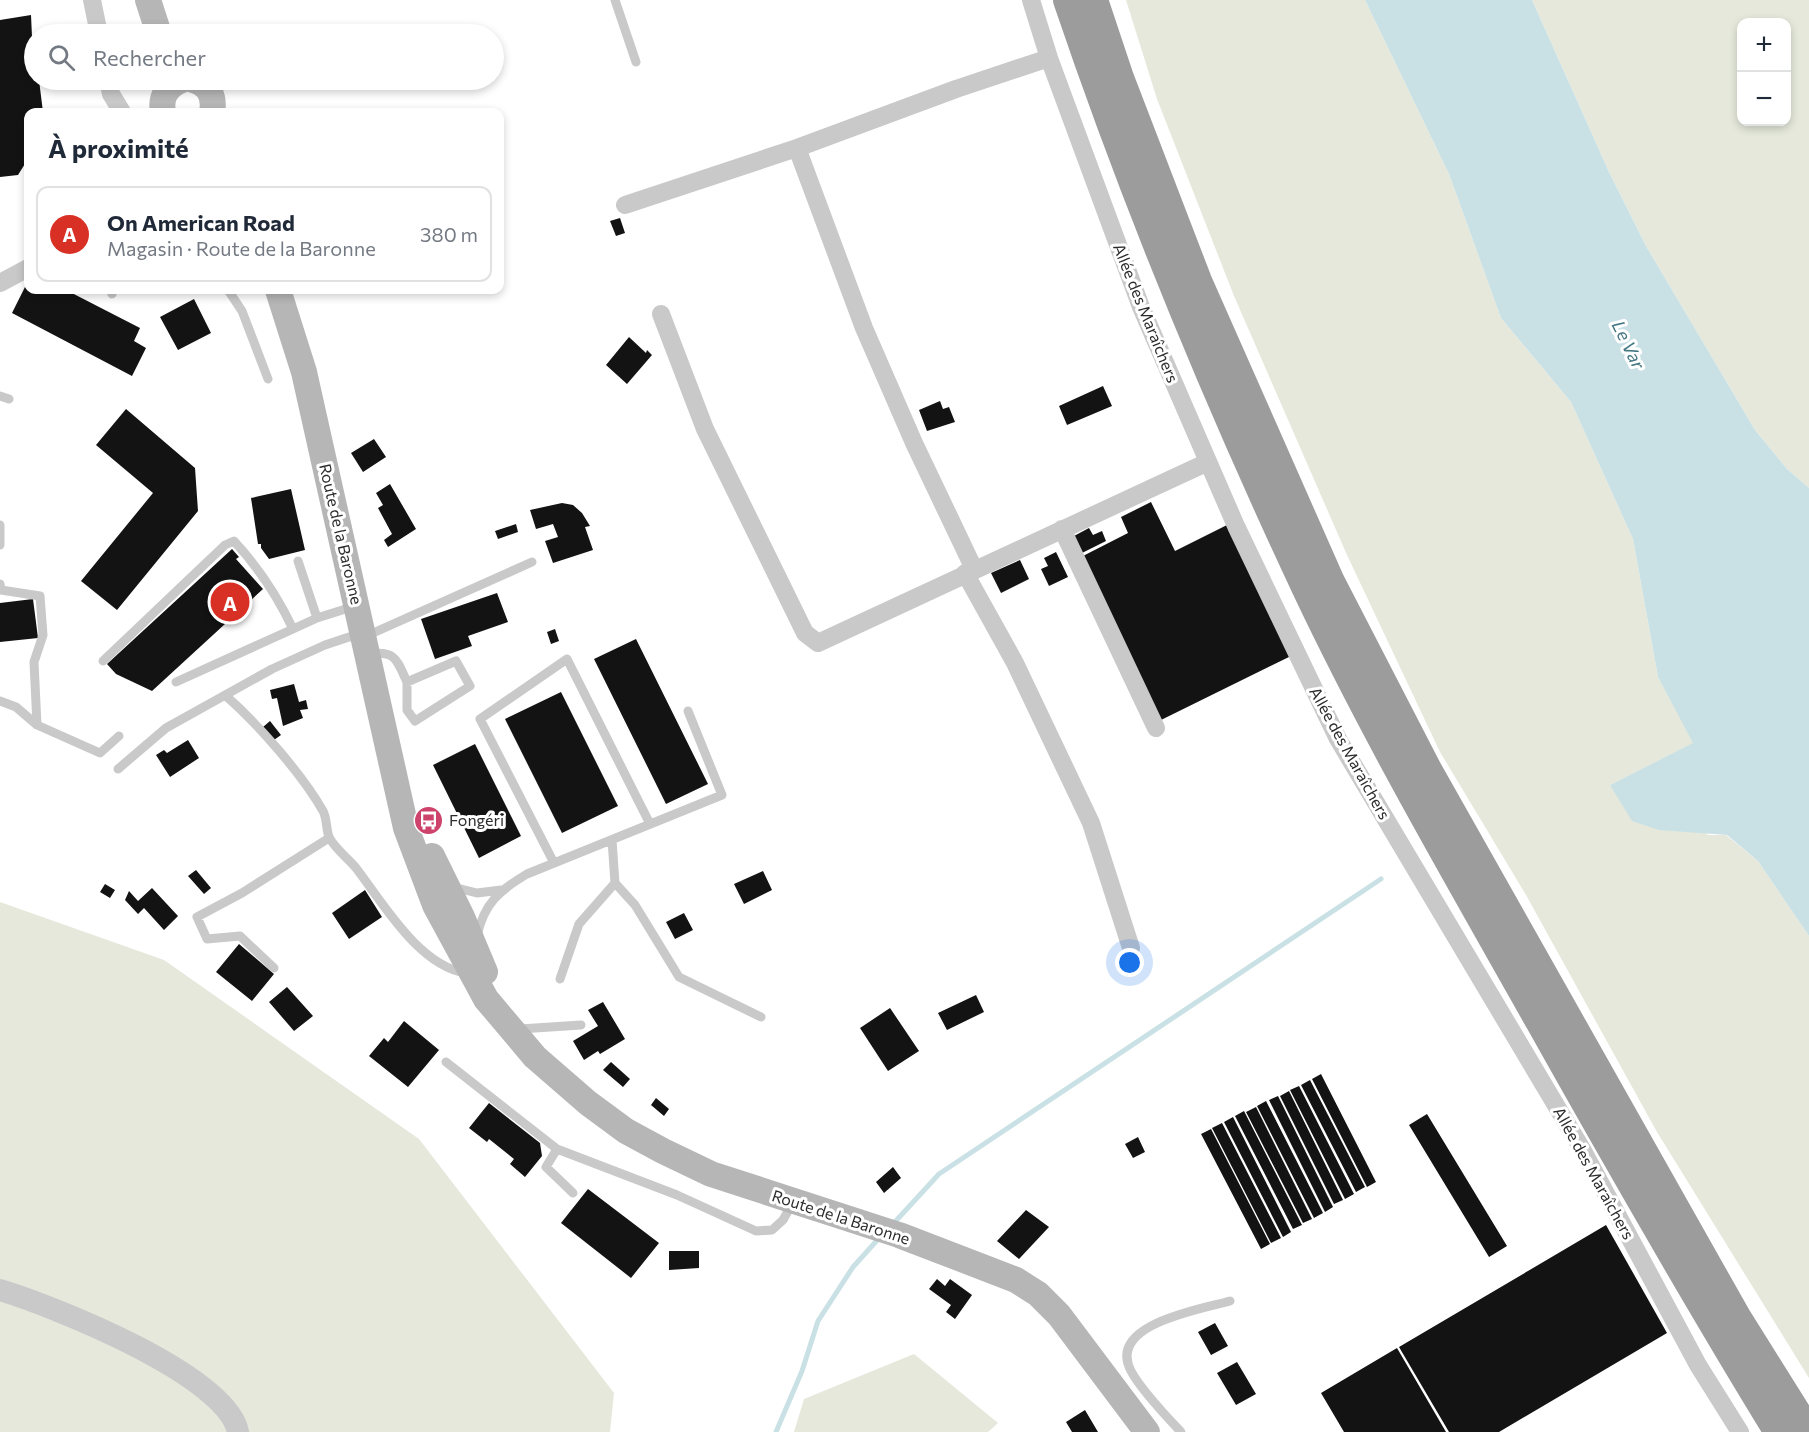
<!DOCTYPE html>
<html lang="fr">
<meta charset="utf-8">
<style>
body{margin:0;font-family:Commissioner,sans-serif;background:#f6f6f7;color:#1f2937}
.controls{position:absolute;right:18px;top:18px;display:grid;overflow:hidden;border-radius:12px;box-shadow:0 3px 9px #0003}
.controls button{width:54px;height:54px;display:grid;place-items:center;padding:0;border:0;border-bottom:2px solid #e0e1e3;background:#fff;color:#1f2937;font:30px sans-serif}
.you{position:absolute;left:1130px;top:963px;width:21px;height:21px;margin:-15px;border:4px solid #fff;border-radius:50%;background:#1a73e8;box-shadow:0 0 0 9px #1a73e833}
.badge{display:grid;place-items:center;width:39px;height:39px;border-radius:50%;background:#d93025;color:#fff;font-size:20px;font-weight:700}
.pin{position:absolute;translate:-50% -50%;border:3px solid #fff;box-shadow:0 2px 6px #0006}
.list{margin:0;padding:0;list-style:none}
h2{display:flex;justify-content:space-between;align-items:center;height:78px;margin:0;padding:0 24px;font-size:26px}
h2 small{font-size:20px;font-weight:400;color:#747a83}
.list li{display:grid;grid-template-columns:39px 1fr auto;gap:18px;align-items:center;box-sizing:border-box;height:96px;margin:0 12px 12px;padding:0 12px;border:2px solid #e0e1e3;border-radius:12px}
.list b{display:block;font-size:22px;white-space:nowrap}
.list p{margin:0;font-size:20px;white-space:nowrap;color:#747a83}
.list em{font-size:20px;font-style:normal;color:#747a83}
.icon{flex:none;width:33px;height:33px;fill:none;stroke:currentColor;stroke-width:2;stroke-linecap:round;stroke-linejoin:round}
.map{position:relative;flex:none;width:1809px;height:1432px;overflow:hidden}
.search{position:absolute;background:#fff;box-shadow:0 3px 9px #0003;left:24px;top:24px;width:480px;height:66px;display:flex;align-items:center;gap:15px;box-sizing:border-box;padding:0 21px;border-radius:33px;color:#747a83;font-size:22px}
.panel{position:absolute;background:#fff;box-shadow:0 3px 9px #0003;left:24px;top:108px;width:480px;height:186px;border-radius:12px}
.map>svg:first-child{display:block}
.green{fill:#e5e8db;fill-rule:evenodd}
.water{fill:#c9e1e5}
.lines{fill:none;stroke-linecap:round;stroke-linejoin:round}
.stream{stroke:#c9e1e5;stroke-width:5}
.building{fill:#131313}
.service{stroke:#c9c9c9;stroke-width:9}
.minor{stroke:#c9c9c9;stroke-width:18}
.tertiary{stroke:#c9c9c9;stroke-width:22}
.secondary{stroke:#b6b6b6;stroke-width:26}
.trunk{stroke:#9c9c9c;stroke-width:30}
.labels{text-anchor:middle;stroke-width:6;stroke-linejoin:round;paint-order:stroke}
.street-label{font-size:16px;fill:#2c2c2c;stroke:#fff}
.poi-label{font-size:16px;fill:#2c2c2c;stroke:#fff;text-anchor:start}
.water-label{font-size:18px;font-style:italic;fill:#457882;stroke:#fff}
</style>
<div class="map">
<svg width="1809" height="1432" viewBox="0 0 1809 1432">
<rect width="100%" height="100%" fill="#fff"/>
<path class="green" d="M 1126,0 L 1365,0 L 1449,174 L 1501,318 L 1571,402 L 1633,539 L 1658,677 L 1694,743 L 1610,785 L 1709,835 L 1726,835 L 1758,861 L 1809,936 L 1809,1378 L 1657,1132 L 1526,895 L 1440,752 L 1347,555 L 1234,296 L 1157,99 Z
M 1532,0 L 1809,0 L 1809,488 L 1787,469 L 1755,430 L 1646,246 L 1609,172 ZM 1742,22 L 1786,22 L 1786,122 L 1742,122 Z
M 0,902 L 164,960 L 419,1139 L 614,1393 L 610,1432 L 0,1432 Z
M 914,1354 L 998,1423 L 988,1432 L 794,1432 L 804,1399 Z"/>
<path class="water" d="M 1365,0 L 1532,0 L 1609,172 L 1646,246 L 1755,430 L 1787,469 L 1809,488 L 1809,936 L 1758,861 L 1727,835 L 1659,830 L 1632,821 L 1610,785 L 1693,743 L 1658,677 L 1633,539 L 1571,402 L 1501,318 L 1449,174 Z"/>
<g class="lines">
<path class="stream" d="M 893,1224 L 939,1174 L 1381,879
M 776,1432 L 802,1371 L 818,1321 L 853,1267 L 880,1237"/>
</g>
<path class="building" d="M 31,15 L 34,80 L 39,80 L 43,112 L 28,112 L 28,159 L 18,175 L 0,177 L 0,20 Z
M 620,218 L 625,233 L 616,236 L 610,221 Z
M 26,285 L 28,290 L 40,293 L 41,290 L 66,290 L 140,328 L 134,341 L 146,348 L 132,376 L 12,313 Z
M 194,299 L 211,333 L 178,350 L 160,317 Z
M 629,337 L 646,353 L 647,350 L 652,355 L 627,384 L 606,365 Z
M 1103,386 L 1112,406 L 1067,425 L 1059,406 Z
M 940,401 L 943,409 L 949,407 L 955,422 L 927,431 L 919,410 Z
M 126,409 L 195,468 L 198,511 L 117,610 L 81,581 L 153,493 L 96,445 Z
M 374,439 L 386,457 L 363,472 L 351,453 Z
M 390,484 L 416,529 L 388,547 L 384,540 L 392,534 L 378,508 L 383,505 L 376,493 Z
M 291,489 L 305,550 L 269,559 L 261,548 L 261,544 L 258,544 L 251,498 Z
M 1151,502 L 1175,551 L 1231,523 L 1291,656 L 1161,720 L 1081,557 L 1128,533 L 1121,517 Z
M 562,503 L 573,505 L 582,513 L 590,526 L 585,527 L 593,550 L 553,563 L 545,541 L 558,537 L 553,524 L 536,529 L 530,510 Z
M 516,524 L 518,532 L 498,539 L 495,531 Z
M 1089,528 L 1093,535 L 1102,531 L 1106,541 L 1082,553 L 1074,536 Z
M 232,549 L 239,557 L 236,559 L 263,589 L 152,691 L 116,674 L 107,664 Z
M 1056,552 L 1068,577 L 1049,586 L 1041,569 L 1048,566 L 1044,558 Z
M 1020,560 L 1029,579 L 1001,593 L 991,573 Z
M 497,593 L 508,622 L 468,636 L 472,646 L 435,659 L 421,619 Z
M 33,599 L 38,638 L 0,642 L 0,603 Z
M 555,629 L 559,641 L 551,644 L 547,632 Z
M 636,639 L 708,784 L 666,804 L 594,659 Z
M 294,684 L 299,702 L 306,700 L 308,709 L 300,710 L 303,718 L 283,726 L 277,698 L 272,699 L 270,690 Z
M 561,692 L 618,806 L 562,833 L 505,719 Z
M 270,721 L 281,735 L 274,740 L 263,727 Z
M 188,740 L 199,758 L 170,777 L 156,755 L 164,750 L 167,753 Z
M 475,744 L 521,836 L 479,858 L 433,765 Z
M 196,870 L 211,888 L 204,894 L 188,876 Z
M 763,871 L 772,890 L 744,904 L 734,884 Z
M 105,884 L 115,890 L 110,898 L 100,892 Z
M 152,888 L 178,916 L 164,930 L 144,908 L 138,914 L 125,900 L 129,891 L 138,901 Z
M 365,890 L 382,917 L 349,939 L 332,913 Z
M 684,913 L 693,930 L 675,939 L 666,922 Z
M 239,944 L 274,974 L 252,1001 L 216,972 Z
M 287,987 L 313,1016 L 294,1031 L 269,1002 Z
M 976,995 L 984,1012 L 947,1030 L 938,1013 Z
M 603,1002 L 625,1039 L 600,1054 L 598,1051 L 584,1060 L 573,1041 L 598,1026 L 588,1010 Z
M 890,1008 L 919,1051 L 888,1071 L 860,1028 Z
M 404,1021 L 439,1050 L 408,1087 L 369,1056 L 384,1038 L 388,1042 Z
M 611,1062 L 630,1079 L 623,1087 L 603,1070 Z
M 1321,1074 L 1376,1182 L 1367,1187 L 1312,1079 Z
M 1310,1080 L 1365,1187 L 1356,1192 L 1301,1085 Z
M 1299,1086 L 1354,1194 L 1345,1199 L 1290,1090 Z
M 1289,1091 L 1343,1200 L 1334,1204 L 1280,1096 Z
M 1278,1096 L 1333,1207 L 1325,1212 L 1269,1100 Z
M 656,1098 L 669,1109 L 664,1116 L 651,1105 Z
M 1266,1101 L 1323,1213 L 1314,1218 L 1257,1106 Z
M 489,1103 L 540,1143 L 542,1156 L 525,1177 L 510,1164 L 514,1159 L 489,1139 L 487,1142 L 469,1128 Z
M 1256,1107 L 1312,1219 L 1303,1223 L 1246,1112 Z
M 1244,1111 L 1302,1225 L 1293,1229 L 1235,1116 Z
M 1427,1114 L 1507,1246 L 1489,1257 L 1409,1125 Z
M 1233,1117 L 1291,1232 L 1283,1237 L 1224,1122 Z
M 1222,1123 L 1281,1238 L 1271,1243 L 1212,1128 Z
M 1211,1129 L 1270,1244 L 1261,1249 L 1201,1134 Z
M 1138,1137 L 1145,1152 L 1133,1158 L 1125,1144 Z
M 893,1167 L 901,1178 L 884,1193 L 876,1182 Z
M 588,1189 L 659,1243 L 631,1278 L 561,1223 Z
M 1026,1210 L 1049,1227 L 1019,1259 L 997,1241 Z
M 1606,1225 L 1667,1333 L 1499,1432 L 1449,1432 L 1399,1347 Z
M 669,1251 L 699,1251 L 699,1268 L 669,1270 Z
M 937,1279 L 945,1286 L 950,1279 L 972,1295 L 955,1319 L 946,1312 L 951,1305 L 929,1289 Z
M 1215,1323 L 1228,1346 L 1211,1355 L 1198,1332 Z
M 1397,1348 L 1446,1432 L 1344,1432 L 1321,1393 Z
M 1237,1362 L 1256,1394 L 1236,1405 L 1217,1373 Z
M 1085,1410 L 1098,1432 L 1072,1432 L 1066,1422 Z"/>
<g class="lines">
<path class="service" d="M 615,0 L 636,62
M 110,290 L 112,294
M 228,290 L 242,311 L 268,379
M 0,396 L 9,399
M 0,525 L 0,545
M 298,561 L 317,618 L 355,606
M 0,584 L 1,590 L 40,596 L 43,635 L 34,662 L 37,725 L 100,753 L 119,736
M 370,654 C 396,650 397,661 407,682 L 456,661 L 470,686 L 415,721 L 407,710 L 407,682
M 103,661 L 225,545 L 234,541 C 259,568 277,595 293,629 L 317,618
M 176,682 L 293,629
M 226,696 C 257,723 302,774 323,811 C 327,818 326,829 329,837 C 335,849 348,858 356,868 C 383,903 419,966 466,973
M 0,701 L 16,707 L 37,725
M 118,769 L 166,728 L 272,669 L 325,645 L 349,637 L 364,637 L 532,562
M 554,863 L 480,719 L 567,659 L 650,824
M 615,883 L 635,905 L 679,977 L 761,1017
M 453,887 L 477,893 L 501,890
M 477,936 C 484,903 500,890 527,874 L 722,795 L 688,711
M 274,968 L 240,936 L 207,939 L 197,917 L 242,893 L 329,838
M 560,979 L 579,924 L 615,883 L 612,840
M 517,1032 L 520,1029 L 581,1025
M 446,1062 L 557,1149 L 677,1195 L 756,1231 L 772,1230 L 783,1220 L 793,1202
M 557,1149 L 546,1167 L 573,1193
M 1181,1432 C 1166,1416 1141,1390 1131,1371 C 1106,1324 1202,1309 1230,1301"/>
<path class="minor" d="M 92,0 L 99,34
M 1031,0 L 1049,58 L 1141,307 L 1236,526 L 1338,739 L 1582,1149 L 1698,1365 L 1740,1432
M 108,80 L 111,94 L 122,112
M 797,148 L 864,328 L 914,443 L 974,569
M 625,205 L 797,148 L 956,89 L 1049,58
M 0,283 L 28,268
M 661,314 L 705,429 L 805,633 L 818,643 L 1208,462
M 1062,529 L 1156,728
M 965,573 L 1015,663 L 1091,823 L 1131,948"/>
<path class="tertiary" d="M 0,1290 C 53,1306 227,1375 238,1432"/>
<path class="secondary" d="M 148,0 L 159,34
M 193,80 C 209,84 215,97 212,112
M 163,112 C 160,97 167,86 182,80
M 278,290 L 304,372 L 406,828 L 435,905 L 486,999 L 535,1057 L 588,1103 L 626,1131 L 663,1151 L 711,1174 L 899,1235 L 1016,1280 L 1038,1294 L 1059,1315 L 1147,1432
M 432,856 L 462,917 L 485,972"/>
<path class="trunk" d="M 1068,0 C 1136,201 1217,397 1307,589 C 1377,737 1460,879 1540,1021 C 1618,1160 1696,1297 1779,1432
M 1093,0 L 1119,78 L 1197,281 L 1330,582 L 1426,768 L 1736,1317 L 1808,1432"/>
</g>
<defs>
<symbol id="bus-disc" viewBox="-11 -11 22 22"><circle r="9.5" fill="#cd436c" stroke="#fff"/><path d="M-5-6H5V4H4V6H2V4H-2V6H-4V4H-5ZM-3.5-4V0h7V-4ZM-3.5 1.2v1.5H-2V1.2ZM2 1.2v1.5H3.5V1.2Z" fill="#fff"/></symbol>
</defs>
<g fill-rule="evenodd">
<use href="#bus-disc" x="412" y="804" width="33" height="33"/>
</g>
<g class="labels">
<g class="street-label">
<text transform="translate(1146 313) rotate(68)" y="6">Allée des Maraîchers</text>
<text transform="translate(341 534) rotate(77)" y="6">Route de la Baronne</text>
<text transform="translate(1350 753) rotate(61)" y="6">Allée des Maraîchers</text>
<text transform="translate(1594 1173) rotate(61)" y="6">Allée des Maraîchers</text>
<text transform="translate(841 1217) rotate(18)" y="6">Route de la Baronne</text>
</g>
<g class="poi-label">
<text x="449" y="826">Fongéri</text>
</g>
<g class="water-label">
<text transform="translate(1628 345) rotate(64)" y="6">Le Var</text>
</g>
</g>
</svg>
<div class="controls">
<button>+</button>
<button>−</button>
</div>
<div class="you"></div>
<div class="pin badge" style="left:230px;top:602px">A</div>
<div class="search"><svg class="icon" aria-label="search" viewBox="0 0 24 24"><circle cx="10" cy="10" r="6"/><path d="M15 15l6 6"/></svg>Rechercher</div>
<section class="panel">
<h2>À proximité<small></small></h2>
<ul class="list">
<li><span class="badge">A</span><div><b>On American Road</b><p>Magasin · Route de la Baronne</p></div><em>380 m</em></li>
</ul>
</section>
</div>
